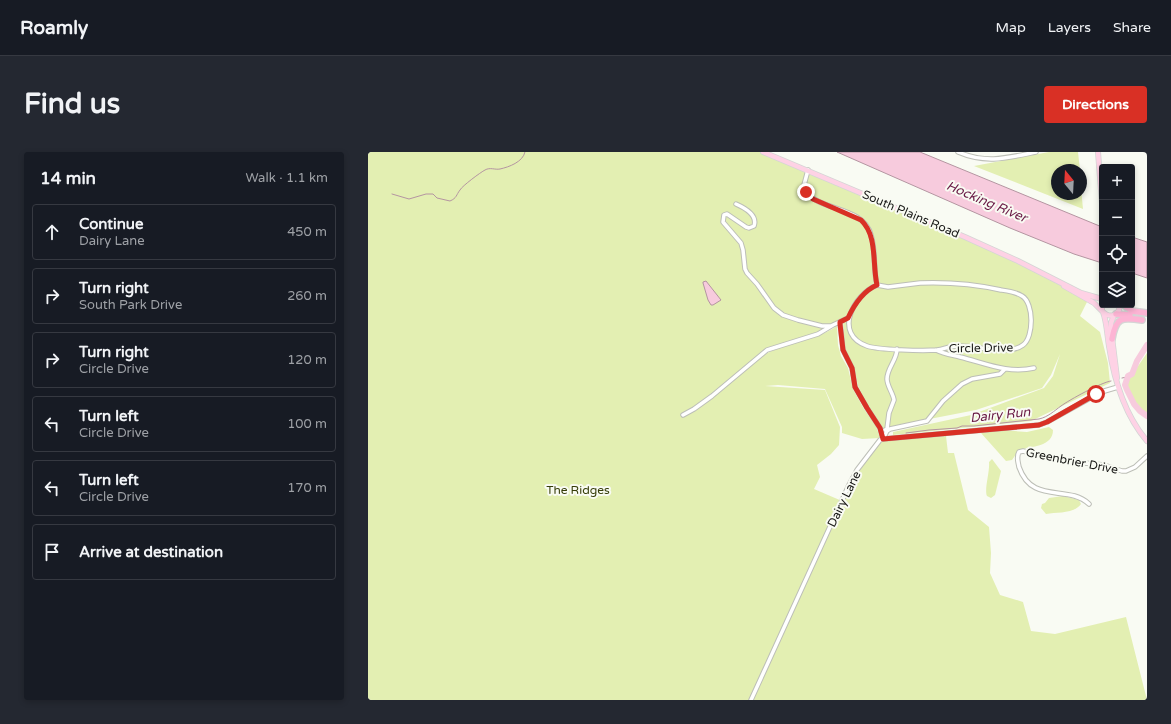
<!DOCTYPE html>
<meta charset="utf-8">
<style>
body{margin:0;font-family:"Varela Round",sans-serif;background:#242831;color:#f1f3f6}
.controls{position:absolute;right:12px;top:12px;display:grid;overflow:hidden;border-radius:4px;box-shadow:0 2px 6px #0003}
.controls button{width:36px;height:36px;display:grid;place-items:center;padding:0;border:0;border-bottom:1px solid #363941;background:#171b24;color:#f1f3f6;font:20px sans-serif}
.compass{position:absolute;left:683px;top:12px;width:36px;height:36px;border-radius:50%;background:#171b24;box-shadow:0 2px 6px #0003;rotate:342deg}
.stop{position:absolute;width:12px;height:12px;margin:-9px;border:3px solid #d93025;border-radius:50%;background:#fff}
.stop.end{background:#d93025;border-color:#fff;box-shadow:0 1px 4px #0008}
.list{margin:0;padding:0;list-style:none}
h2{display:flex;justify-content:space-between;align-items:center;height:52px;margin:0;padding:0 16px;font-size:17px}
h2 small{font-size:13px;font-weight:400;color:#9ea1a6}
.list li{display:grid;grid-template-columns:26px 1fr auto;gap:12px;align-items:center;box-sizing:border-box;height:56px;margin:0 8px 8px;padding:0 8px;border:1px solid #363941;border-radius:4px}
.list b{display:block;font-size:15px;white-space:nowrap}
.list p{margin:0;font-size:13px;white-space:nowrap;color:#9ea1a6}
.list em{font-size:13px;font-style:normal;color:#9ea1a6}
.icon{flex:none;width:22px;height:22px;fill:none;stroke:currentColor;stroke-width:2;stroke-linecap:round;stroke-linejoin:round}
.map{position:relative;flex:none;width:779px;height:548px;overflow:hidden;border-radius:4px}
header{display:flex;align-items:center;gap:24px;box-sizing:border-box;height:56px;padding:0 20px;background:#171b24;border-bottom:1px solid #363941}
header strong{font-size:19px}
nav{display:flex;gap:22px;margin-inline-start:auto;font-size:14px}
.intro{display:flex;align-items:center;justify-content:space-between;box-sizing:border-box;height:96px;padding:0 24px}
h1{margin:0;font-size:28px}
.button{padding:10px 18px;border-radius:4px;background:#d93025;color:#fff;font-size:14px;font-weight:700}
main{display:flex;gap:24px;padding:0 24px}
aside{flex:1;background:#171b24;border-radius:4px;box-shadow:0 2px 6px #0003}
.map>svg:first-child{display:block}
.green{fill:#e3efb2}
.water{fill:#f7cbdd;stroke:#b495a1}
.lines{fill:none;stroke-linecap:round;stroke-linejoin:round}
.stream{stroke:#b495a1;stroke-width:1}
.river{stroke:#f7cbdd;stroke-width:6}
.minor-casing{stroke:#bdbfb7;stroke-width:5.5}
.major-casing{stroke:#d5d5d5;stroke-width:6}
.highway-casing{stroke:#d5d5d5;stroke-width:8}
.minor{stroke:#fff;stroke-width:3.5}
.major{stroke:#fed2e5;stroke-width:4.5}
.highway{stroke:#fdb4d4;stroke-width:5.5}
.route{stroke:#d93025;stroke-width:5}
.labels{text-anchor:middle;stroke-width:4;stroke-linejoin:round;paint-order:stroke}
.street-label{font-size:12px;fill:#181816;stroke:#f9fbf3}
.park-label{font-size:12px;fill:#363d08;stroke:#f9fbf3}
.water-label{font-size:13px;font-style:italic;fill:#691945;stroke:#f9fbf3}
</style>
<header>
<strong>Roamly</strong>
<nav><a>Map</a><a>Layers</a><a>Share</a></nav>
</header>
<div class="intro"><h1>Find us</h1><a class="button">Directions</a></div>
<main>
<aside>
<h2>14 min<small>Walk · 1.1 km</small></h2>
<ul class="list">
<li><svg class="icon" aria-label="ahead" viewBox="0 0 24 24"><path d="M12 20V5M6 11l6-6 6 6"/></svg><div><b>Continue</b><p>Dairy Lane</p></div><em>450 m</em></li>
<li><svg class="icon" aria-label="right" viewBox="0 0 24 24"><path d="M7 20v-9h11M14 6l5 5-5 5"/></svg><div><b>Turn right</b><p>South Park Drive</p></div><em>260 m</em></li>
<li><svg class="icon" aria-label="right" viewBox="0 0 24 24"><path d="M7 20v-9h11M14 6l5 5-5 5"/></svg><div><b>Turn right</b><p>Circle Drive</p></div><em>120 m</em></li>
<li><svg class="icon" aria-label="left" viewBox="0 0 24 24"><path d="M17 20v-9H6M10 6l-5 5 5 5"/></svg><div><b>Turn left</b><p>Circle Drive</p></div><em>100 m</em></li>
<li><svg class="icon" aria-label="left" viewBox="0 0 24 24"><path d="M17 20v-9H6M10 6l-5 5 5 5"/></svg><div><b>Turn left</b><p>Circle Drive</p></div><em>170 m</em></li>
<li><svg class="icon" aria-label="arrive" viewBox="0 0 24 24"><path d="M6 21V4h12l-3 4 3 4H6"/></svg><div><b>Arrive at destination</b></div></li>
</ul>
</aside>
<div class="map">
<svg width="779" height="548" viewBox="0 0 779 548">
<rect width="100%" height="100%" fill="#f9fbf3"/>
<path class="green" d="M 0,0 L 395,0 L 650,109 L 720,148 L 712,164 L 732,180 L 740,211 L 742,231 L 663,269 L 525,283 L 525,280 L 603,263 L 676,236 L 685,224 L 692,202 L 683,223 L 674,236 L 608,258 L 515,276 L 500,255 L 490,234 L 486,215 L 477,197 L 475,170 C 468,171 465,175 458,178 C 438,188 411,188 394,204 C 417,190 446,190 469,174 L 470,193 L 473,204 L 480,216 L 485,237 L 496,257 L 508,274 L 512,286 L 494,287 L 474,281 L 474,275 L 457,237 L 410,233 L 397,234 L 457,238 L 472,275 L 471,293 L 463,302 L 449,313 L 452,325 L 446,337 L 474,349 L 488,320 L 515,287 L 578,284 L 580,301 L 586,301 L 600,358 L 621,375 L 623,401 L 622,421 L 632,443 L 655,450 L 663,479 L 687,482 L 758,465 L 779,548 L 0,548 Z
M 681,0 L 710,0 L 712,18 L 689,18 L 689,42 L 713,42 L 713,36 L 715,57 L 606,14 Z
M 779,201 L 779,264 L 768,257 L 756,235 L 759,227 L 768,217 Z
M 681,275 L 685,278 C 685,295 663,294 651,298 L 644,308 L 638,309 L 613,281 L 633,278 L 659,280 Z
M 624,307 L 633,319 L 627,343 L 623,346 L 619,344 C 616,337 622,320 621,310 Z
M 695,344 L 711,348 L 713,352 C 706,362 689,360 678,362 L 673,356 L 674,352 L 677,351 L 681,346 Z"/>
<path class="water" d="M 469,0 L 552,0 L 734,75 L 734,111 L 706,102 L 642,76 Z
M 764,85 L 779,90 L 779,126 L 764,121 Z
M 338,129 L 353,148 L 345,153 L 343,153 L 340,148 L 335,131 L 335,130 Z"/>
<g class="lines">
<path class="stream" d="M 24,42 L 41,47 L 58,42 L 65,42 L 69,46 L 82,49 C 89,46 88,43 92,38 C 94,34 113,20 117,18 C 122,15 127,18 132,17 C 141,15 155,10 157,0
M 754,226 L 759,225
M 538,281 L 561,278 L 589,276 L 594,274 L 606,274 L 671,267 C 680,265 686,259 693,254 C 701,248 734,230 743,229"/>
<path class="river" d="M 779,193 L 769,209 L 764,222 L 760,224 L 757,233 L 759,238 L 766,252 L 772,259 L 779,264"/>
<defs>
<path id="minor" d="M 590,0 C 618,12 639,6 668,0
M 440,18 L 436,33 L 439,42 C 457,59 496,56 503,83 C 508,99 505,117 509,133
M 368,52 C 377,56 390,63 386,74 L 381,76 L 378,75 L 359,62 L 356,63 L 355,70 L 373,91 L 375,98 L 377,117 L 379,121 L 389,132 L 406,156 L 415,163 L 430,168 L 454,174 L 463,174
M 552,131 C 579,130 606,132 633,138 C 640,139 648,140 654,144 C 666,151 666,185 655,193 C 647,199 635,198 626,198 C 614,197 601,193 589,194 C 582,194 576,197 569,198 C 555,199 511,198 499,194 C 465,182 485,143 509,133 L 520,135 Z
M 472,170 L 475,198 L 484,216 L 487,235 L 499,256 L 512,276 L 515,287
M 568,198 C 576,202 584,203 592,205 C 617,211 640,222 666,216
M 315,263 L 326,257 L 344,244 L 399,198 L 450,182 L 465,173 L 480,166
M 517,278 L 519,277 L 521,261 L 526,248 C 525,241 519,234 519,227 C 519,216 529,208 529,197
M 515,287 L 519,279 L 522,277 L 559,269 L 575,249 L 594,232 L 604,227 L 632,222 L 637,217
M 721,352 C 700,332 664,353 651,315 C 650,309 648,305 651,300 L 655,299 L 697,309 L 736,313 L 754,319 L 758,319 L 767,315 L 779,304
M 383,548 L 481,333 L 489,318 L 512,288 L 515,287 L 671,273 L 679,270 L 733,240 L 750,235"/>
<path id="major" d="M 395,0 L 597,85 L 650,109 L 713,141 L 734,147
M 730,0 L 734,51
M 696,134 L 726,151 L 734,159
M 734,150 L 734,159 C 742,167 751,164 752,153
M 735,160 C 739,171 739,182 741,194 C 746,228 756,262 779,289
M 746,163 L 743,171 L 743,177 L 749,226"/>
<path id="highway" d="M 756,153 L 764,159 L 779,161
M 748,162 L 762,163
M 744,187 C 748,165 753,165 774,168"/>
</defs>
<use href="#minor" class="minor-casing"/>
<use href="#major" class="major-casing"/>
<use href="#highway" class="highway-casing"/>
<use href="#minor" class="minor"/>
<use href="#major" class="major"/>
<use href="#highway" class="highway"/>
</g>
<g class="lines">
<path class="route" d="M 438,40 L 445,47 L 493,68 C 510,84 504,112 509,133 C 495,139 486,153 480,166 L 472,170 L 472,172 L 475,198 L 484,216 L 487,235 L 499,256 L 512,276 L 515,287 L 671,273 L 679,270 L 728,242"/>
</g>
<g class="labels">
<g class="street-label">
<text transform="translate(543 62) rotate(23)" y="4">South Plains Road</text>
<text transform="translate(613 196) rotate(-1)" y="4">Circle Drive</text>
<text transform="translate(704 309) rotate(11)" y="4">Greenbrier Drive</text>
<text transform="translate(476 347) rotate(-64)" y="4">Dairy Lane</text>
</g>
<g class="park-label">
<text x="210" y="342">The Ridges</text>
</g>
<g class="water-label">
<text transform="translate(619 49) rotate(23)" y="5">Hocking River</text>
<text transform="translate(632 262) rotate(-6)" y="5">Dairy Run</text>
</g>
</g>
</svg>
<div class="controls">
<button>+</button>
<button>−</button>
<button><svg class="icon" aria-label="locate" viewBox="0 0 24 24"><circle cx="12" cy="12" r="6"/><path d="M12 2v4M12 18v4M2 12h4M18 12h4"/></svg></button>
<button><svg class="icon" aria-label="layers" viewBox="0 0 24 24"><path d="M12 4l9 5-9 5-9-5zM3 14l9 5 9-5"/></svg></button>
</div>
<svg class="compass" viewBox="-18 -18 36 36"><path d="M0-13l5 13h-10z" fill="#e53935"/><path d="M0 13l5-13h-10z" fill="#9ea1a6"/></svg>
<div class="stop" style="left:728px;top:242px"></div>
<div class="stop end" style="left:438px;top:40px"></div>
</div>
</main>
